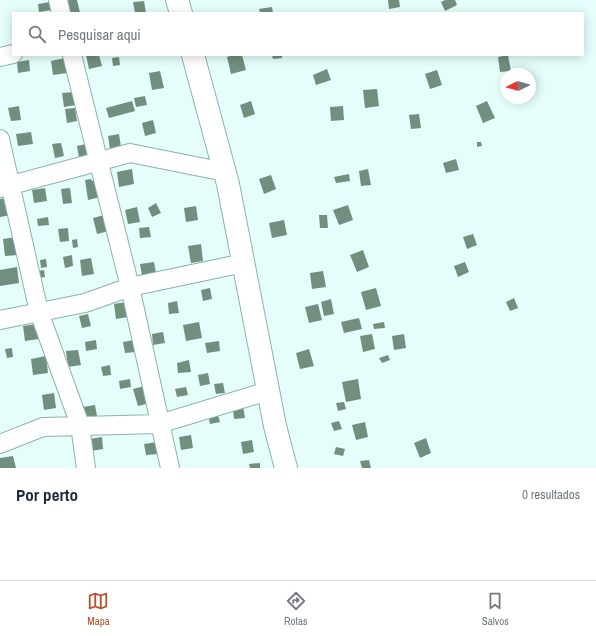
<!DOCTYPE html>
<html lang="pt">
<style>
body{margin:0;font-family:"Archivo Narrow",sans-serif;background:#f2f2f3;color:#1f2937}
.compass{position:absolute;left:500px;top:68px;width:36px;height:36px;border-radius:50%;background:#fff;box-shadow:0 2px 10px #0003;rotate:265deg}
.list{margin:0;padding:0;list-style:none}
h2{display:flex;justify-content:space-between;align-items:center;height:52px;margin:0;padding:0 16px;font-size:17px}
h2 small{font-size:13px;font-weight:400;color:#747a83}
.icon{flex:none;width:22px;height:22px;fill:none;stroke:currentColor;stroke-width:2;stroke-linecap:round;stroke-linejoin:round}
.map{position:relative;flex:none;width:596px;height:468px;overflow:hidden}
.search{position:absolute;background:#fff;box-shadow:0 2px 10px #0003;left:12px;right:12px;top:12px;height:44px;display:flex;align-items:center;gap:10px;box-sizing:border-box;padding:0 14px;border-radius:0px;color:#747a83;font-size:15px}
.sheet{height:112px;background:#fff}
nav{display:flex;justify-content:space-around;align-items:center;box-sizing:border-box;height:56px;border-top:1px solid #e0e1e3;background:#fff;font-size:11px;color:#747a83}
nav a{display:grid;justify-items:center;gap:2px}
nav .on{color:#b9522b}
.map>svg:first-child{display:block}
.building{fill:#708f7e}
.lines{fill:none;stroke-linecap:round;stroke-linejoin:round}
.minor-casing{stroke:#8ab2af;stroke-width:20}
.major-casing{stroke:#8ab2af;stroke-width:24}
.minor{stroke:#fff;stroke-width:18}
.major{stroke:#fff;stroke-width:22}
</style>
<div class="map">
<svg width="596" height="468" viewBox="0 0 596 468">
<rect width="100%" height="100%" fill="#e5fefc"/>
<path class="building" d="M 64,0 L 77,0 L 80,13 L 66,13 Z
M 388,0 L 399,0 L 400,7 L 389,9 Z
M 445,0 L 455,0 L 457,5 L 445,11 L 441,2 Z
M 144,1 L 146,13 L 135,13 L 133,2 Z
M 50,2 L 51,10 L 39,12 L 38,4 Z
M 272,7 L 273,13 L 260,13 L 259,9 Z
M 86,55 L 99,55 L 102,66 L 89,69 Z
M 233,55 L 242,55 L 246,70 L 231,74 L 227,57 Z
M 272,55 L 282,55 L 282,58 L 273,59 Z
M 508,55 L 511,71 L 500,72 L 498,57 Z
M 119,57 L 120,65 L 113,66 L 112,58 Z
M 65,58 L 67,73 L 53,75 L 51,61 Z
M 29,60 L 30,71 L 18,73 L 17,62 Z
M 327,69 L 331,80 L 316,85 L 313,75 Z
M 437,70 L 442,85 L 430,89 L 425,74 Z
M 160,71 L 164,88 L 152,90 L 149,73 Z
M 377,89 L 379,106 L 365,108 L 363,90 Z
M 74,92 L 76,105 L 64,107 L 62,93 Z
M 145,96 L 147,105 L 136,107 L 134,98 Z
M 132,101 L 135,111 L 109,118 L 106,108 Z
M 251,101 L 255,114 L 244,118 L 240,105 Z
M 487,101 L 495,118 L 483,123 L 476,106 Z
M 19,106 L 21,120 L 11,121 L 8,108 Z
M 343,106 L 344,120 L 331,121 L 330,107 Z
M 75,108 L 77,121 L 67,123 L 65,109 Z
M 419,114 L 421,128 L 411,129 L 409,115 Z
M 153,120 L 156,133 L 145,136 L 142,123 Z
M 31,132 L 33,144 L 18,146 L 16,134 Z
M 119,134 L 121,147 L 110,149 L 108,136 Z
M 477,142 L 481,142 L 482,146 L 477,147 Z
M 61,143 L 64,156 L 55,158 L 52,144 Z
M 86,144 L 88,157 L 79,158 L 77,146 Z
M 456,159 L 459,170 L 446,173 L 443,163 Z
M 132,169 L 134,184 L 119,187 L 117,172 Z
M 368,169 L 371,185 L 361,186 L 359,171 Z
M 349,174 L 350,181 L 336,183 L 334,177 Z
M 271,175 L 276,189 L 264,194 L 259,179 Z
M 91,179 L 92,181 L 97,180 L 100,197 L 88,200 L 85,180 Z
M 45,188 L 47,201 L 34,203 L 32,190 Z
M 70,188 L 72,203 L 63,204 L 61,189 Z
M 7,198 L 11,215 L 0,217 L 0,199 Z
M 156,203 L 161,213 L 152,217 L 148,208 Z
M 348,205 L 353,220 L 339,225 L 333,210 Z
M 196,206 L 198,220 L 186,222 L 184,208 Z
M 137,207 L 140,222 L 128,224 L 125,210 Z
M 104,215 L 109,231 L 97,234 L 93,218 Z
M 319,215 L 327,215 L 328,228 L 320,228 Z
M 48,217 L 49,225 L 38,226 L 37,219 Z
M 284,220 L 287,235 L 272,238 L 269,223 Z
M 149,227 L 151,237 L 140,238 L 139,228 Z
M 68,228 L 69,241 L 60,242 L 58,229 Z
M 473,234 L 477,245 L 467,249 L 463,237 Z
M 16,237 L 18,255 L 5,256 L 3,239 Z
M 77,239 L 78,247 L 73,248 L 72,240 Z
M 201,244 L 203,261 L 191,263 L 188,246 Z
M 363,250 L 369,267 L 357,272 L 350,255 Z
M 72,255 L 73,266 L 65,268 L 63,257 Z
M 91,258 L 94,274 L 82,276 L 80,260 Z
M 46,259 L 47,267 L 41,268 L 40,260 Z
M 154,262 L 156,273 L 142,275 L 140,264 Z
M 465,262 L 469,272 L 458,277 L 454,266 Z
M 17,267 L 19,283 L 0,286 L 0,270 Z
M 44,270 L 45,277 L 39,278 L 38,271 Z
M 323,271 L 326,287 L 312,289 L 310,273 Z
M 210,288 L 212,299 L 203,301 L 201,290 Z
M 376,288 L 381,306 L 366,310 L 361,292 Z
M 514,298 L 518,308 L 510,311 L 506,302 Z
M 331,299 L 334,314 L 324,316 L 321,302 Z
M 177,301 L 179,313 L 169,314 L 168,303 Z
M 126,302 L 128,317 L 116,319 L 114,304 Z
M 318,304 L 322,320 L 309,323 L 305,307 Z
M 88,314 L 91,326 L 82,328 L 79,316 Z
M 359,318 L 362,329 L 344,333 L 341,322 Z
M 199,322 L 202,338 L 186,341 L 183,325 Z
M 384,322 L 385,328 L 374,329 L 373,324 Z
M 37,324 L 39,339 L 25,341 L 23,326 Z
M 163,332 L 165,343 L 153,345 L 152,334 Z
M 372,334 L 375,349 L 363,352 L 360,336 Z
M 404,334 L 406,348 L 394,350 L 392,336 Z
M 96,340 L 97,349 L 86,351 L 85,342 Z
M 134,340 L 136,352 L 125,353 L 123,342 Z
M 219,341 L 220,351 L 207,353 L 205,343 Z
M 12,348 L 13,357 L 7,358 L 5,349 Z
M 309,349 L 314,366 L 300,369 L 296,353 Z
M 78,350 L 81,365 L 68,367 L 66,351 Z
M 388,355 L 390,360 L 382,363 L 379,358 Z
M 46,356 L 48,373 L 33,375 L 31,359 Z
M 189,360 L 191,372 L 178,373 L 177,363 Z
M 110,365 L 111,375 L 103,376 L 101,367 Z
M 208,373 L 210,384 L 200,386 L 198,375 Z
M 130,379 L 131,387 L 120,389 L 119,381 Z
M 358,379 L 361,399 L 346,402 L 342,382 Z
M 223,383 L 225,393 L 216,394 L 214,384 Z
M 145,386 L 150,403 L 138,406 L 133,389 Z
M 186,387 L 188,395 L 177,397 L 175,389 Z
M 54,393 L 56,408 L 44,410 L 42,395 Z
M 344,402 L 346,409 L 338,411 L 336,403 Z
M 95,405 L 97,416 L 85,418 L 83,407 Z
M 243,406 L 245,418 L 234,419 L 233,408 Z
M 217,412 L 220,422 L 210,424 L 208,414 Z
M 339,421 L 342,429 L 334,431 L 331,423 Z
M 365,422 L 368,437 L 356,440 L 352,425 Z
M 191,435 L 193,448 L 181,450 L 179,437 Z
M 102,437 L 103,449 L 91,451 L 89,439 Z
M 426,438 L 431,453 L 420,458 L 414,443 Z
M 252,440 L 254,452 L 243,454 L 241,442 Z
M 157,442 L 158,454 L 146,455 L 144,444 Z
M 336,447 L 345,449 L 343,456 L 334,454 Z
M 13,456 L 16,468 L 0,468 L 0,458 Z
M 369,460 L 371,468 L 362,468 L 360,461 Z
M 260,463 L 260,468 L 250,468 L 249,464 Z"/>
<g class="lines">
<defs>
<path id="minor" d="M 58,0 L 61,13
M 72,55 L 130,287 L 170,468
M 0,57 L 13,54
M 0,139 L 39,312 L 80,425 L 86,468
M 0,188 L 130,153 L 225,172
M 0,320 L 85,303 L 130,287 L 244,263
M 0,444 L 43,427 L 159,424 L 268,391"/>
<path id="major" d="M 177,0 L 181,13
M 193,55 L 228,184 L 275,426 L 286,468"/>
</defs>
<use href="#minor" class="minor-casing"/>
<use href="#major" class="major-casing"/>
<use href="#minor" class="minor"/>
<use href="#major" class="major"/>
</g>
</svg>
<svg class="compass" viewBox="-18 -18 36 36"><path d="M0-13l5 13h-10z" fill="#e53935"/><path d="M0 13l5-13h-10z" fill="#747a83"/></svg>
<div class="search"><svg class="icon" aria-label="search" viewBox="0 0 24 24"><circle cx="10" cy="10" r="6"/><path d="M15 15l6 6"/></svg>Pesquisar aqui</div>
</div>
<section class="sheet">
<h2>Por perto<small>0 resultados</small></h2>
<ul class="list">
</ul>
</section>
<nav>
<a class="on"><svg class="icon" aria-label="map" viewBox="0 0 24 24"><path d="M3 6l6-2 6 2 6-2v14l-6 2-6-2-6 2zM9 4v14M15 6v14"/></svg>Mapa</a>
<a><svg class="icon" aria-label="directions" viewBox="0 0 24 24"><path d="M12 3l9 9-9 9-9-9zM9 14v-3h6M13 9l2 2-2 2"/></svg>Rotas</a>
<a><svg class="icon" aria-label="saved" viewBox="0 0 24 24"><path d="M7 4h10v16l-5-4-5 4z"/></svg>Salvos</a>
</nav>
